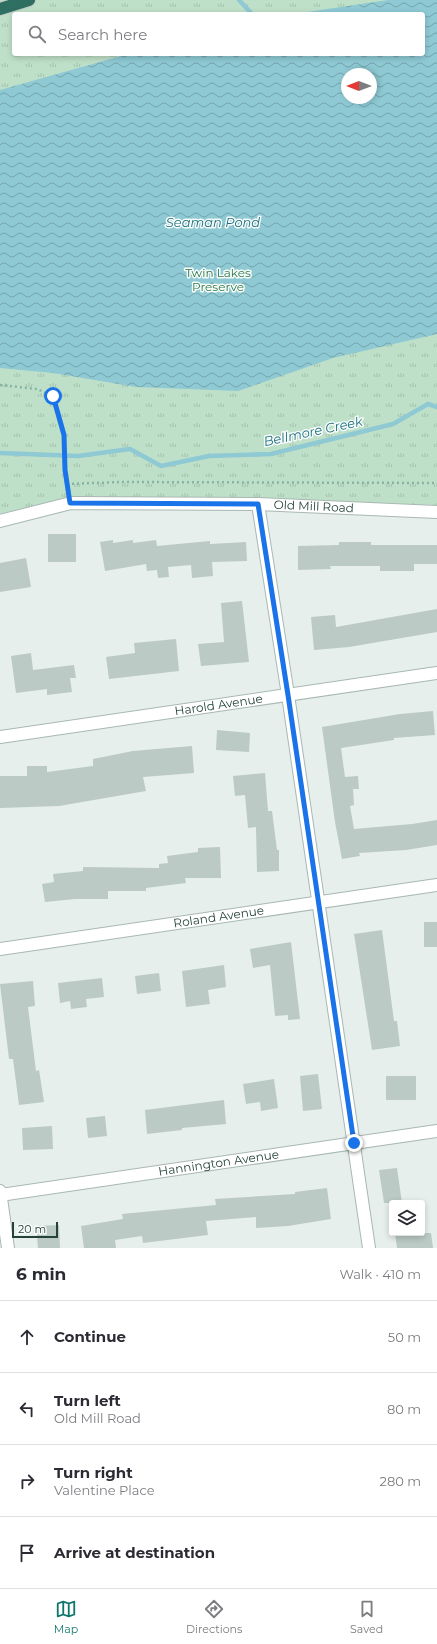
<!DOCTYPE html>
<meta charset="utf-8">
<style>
body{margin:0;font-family:Montserrat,sans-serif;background:#f2f2f3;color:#2b2b33}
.controls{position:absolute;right:12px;bottom:12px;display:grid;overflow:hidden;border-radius:4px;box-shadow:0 2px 6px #0003}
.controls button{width:36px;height:36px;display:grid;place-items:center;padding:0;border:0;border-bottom:1px solid #e1e1e2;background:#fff;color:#2b2b33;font:20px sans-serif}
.compass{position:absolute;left:341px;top:68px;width:36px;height:36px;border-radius:50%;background:#fff;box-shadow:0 2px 6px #0003;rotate:270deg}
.scale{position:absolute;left:12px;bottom:10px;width:46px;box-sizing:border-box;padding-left:4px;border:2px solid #24423a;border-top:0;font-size:11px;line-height:14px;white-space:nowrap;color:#24423a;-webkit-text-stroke:3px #f7fbf9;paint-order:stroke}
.stop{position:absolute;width:12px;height:12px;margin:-9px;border:3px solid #1a73e8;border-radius:50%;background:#fff}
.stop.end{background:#1a73e8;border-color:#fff;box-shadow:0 1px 4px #0008}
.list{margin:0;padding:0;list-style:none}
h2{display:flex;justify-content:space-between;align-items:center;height:52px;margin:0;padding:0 16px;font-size:17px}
h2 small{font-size:13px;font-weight:400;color:#7c7c81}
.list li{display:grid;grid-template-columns:26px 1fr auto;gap:12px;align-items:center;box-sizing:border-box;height:72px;padding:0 16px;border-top:1px solid #e1e1e2}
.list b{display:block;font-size:15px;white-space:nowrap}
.list p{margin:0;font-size:13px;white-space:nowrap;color:#7c7c81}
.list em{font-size:13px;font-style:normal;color:#7c7c81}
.icon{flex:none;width:22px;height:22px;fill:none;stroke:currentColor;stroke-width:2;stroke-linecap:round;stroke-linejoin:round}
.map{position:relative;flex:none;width:437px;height:1248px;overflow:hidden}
.search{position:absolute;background:#fff;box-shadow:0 2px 6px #0003;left:12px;right:12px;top:12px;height:44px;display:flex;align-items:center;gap:10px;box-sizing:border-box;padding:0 14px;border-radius:4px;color:#7c7c81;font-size:15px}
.sheet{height:340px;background:#fff}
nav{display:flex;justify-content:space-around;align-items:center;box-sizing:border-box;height:56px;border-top:1px solid #e1e1e2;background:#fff;font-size:11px;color:#7c7c81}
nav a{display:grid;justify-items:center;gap:2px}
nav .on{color:#0f766e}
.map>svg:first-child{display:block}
.park{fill:url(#park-tufts);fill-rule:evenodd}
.water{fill:url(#water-waves);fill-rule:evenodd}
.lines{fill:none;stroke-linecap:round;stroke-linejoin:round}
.stream{stroke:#8ec9d4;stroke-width:4.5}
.building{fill:#bbcac4}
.minor-casing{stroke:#a8b8b2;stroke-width:14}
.highway-casing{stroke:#c2cac8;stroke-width:14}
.path{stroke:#86b3a5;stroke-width:2.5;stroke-dasharray:2 3;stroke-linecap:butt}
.minor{stroke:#fff;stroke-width:12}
.highway{stroke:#2f6f62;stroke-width:12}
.route{stroke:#1a73e8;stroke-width:5}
.labels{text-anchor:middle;stroke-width:3;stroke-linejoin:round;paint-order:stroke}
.park-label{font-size:12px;fill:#2d7a4b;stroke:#f7fbf9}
.street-label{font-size:12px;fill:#24423a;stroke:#f7fbf9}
.water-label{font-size:13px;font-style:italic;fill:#1c6f80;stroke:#f7fbf9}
</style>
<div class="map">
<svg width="437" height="1248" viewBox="0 0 437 1248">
<defs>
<pattern id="park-tufts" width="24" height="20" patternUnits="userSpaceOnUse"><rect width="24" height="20" fill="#bfe0c8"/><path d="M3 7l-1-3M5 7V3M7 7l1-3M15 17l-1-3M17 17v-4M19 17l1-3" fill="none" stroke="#a4c1ad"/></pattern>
<pattern id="water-waves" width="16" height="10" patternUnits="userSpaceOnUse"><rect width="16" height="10" fill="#8ec9d4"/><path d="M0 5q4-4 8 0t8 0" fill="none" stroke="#74a5ad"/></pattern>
</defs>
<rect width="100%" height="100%" fill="#e6efeb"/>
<path class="park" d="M 0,0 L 437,0 L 437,505 L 232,498 L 63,499 L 0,514 ZM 14,14 L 423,14 L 423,54 L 14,54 ZM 347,74 L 371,74 L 371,98 L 347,98 Z"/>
<path class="water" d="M 388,0 L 437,0 L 437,334 L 333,358 L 238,391 L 136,387 L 53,373 L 0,368 L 0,90 L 128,54 L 423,54 L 423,14 L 294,14 ZM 347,74 L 371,74 L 371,98 L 347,98 Z"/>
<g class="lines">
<path class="stream" d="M 239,0 L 252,14
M 0,453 L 78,456 L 130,449 L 161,466 L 209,456 L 271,454 L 393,424 L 428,404 L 437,407"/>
</g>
<path class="building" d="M 48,534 L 76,534 L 76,562 L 48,562 Z
M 113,540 L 113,543 L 133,540 L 133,543 L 156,540 L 157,546 L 210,541 L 210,544 L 246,542 L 247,561 L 212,562 L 213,576 L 192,578 L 191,565 L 168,567 L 169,577 L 158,578 L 157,570 L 147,571 L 146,564 L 105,571 L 100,542 Z
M 339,542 L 371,542 L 371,545 L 437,545 L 437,564 L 414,564 L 414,571 L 380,571 L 380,566 L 330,566 L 331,569 L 298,570 L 298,546 L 339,545 Z
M 26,558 L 31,587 L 0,592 L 0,563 Z
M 242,601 L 249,662 L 201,666 L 198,644 L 224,642 L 221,603 Z
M 437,609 L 437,632 L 349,647 L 314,650 L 311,617 L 335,615 L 336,627 Z
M 176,639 L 179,671 L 109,679 L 106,657 L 135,653 L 134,643 Z
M 31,653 L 33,670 L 74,665 L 76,678 L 70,678 L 72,692 L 47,695 L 47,689 L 16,693 L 11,656 Z
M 433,711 L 435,735 L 394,738 L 394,740 L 341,748 L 345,777 L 358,776 L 359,789 L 353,789 L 354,805 L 350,806 L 354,829 L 412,824 L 437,820 L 437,845 L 406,850 L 359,853 L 360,856 L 342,859 L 335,822 L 322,727 L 400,714 Z
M 217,730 L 250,733 L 249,752 L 216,750 Z
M 192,746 L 194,773 L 143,777 L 146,791 L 59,806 L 0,808 L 0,776 L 27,776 L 27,766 L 47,766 L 47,772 L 93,766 L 93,759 L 133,751 Z
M 265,773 L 268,811 L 272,811 L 277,850 L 279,850 L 279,871 L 257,872 L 256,827 L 248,828 L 245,795 L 235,796 L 233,776 Z
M 220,847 L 221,878 L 185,878 L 186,883 L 146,888 L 146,891 L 108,891 L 108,899 L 75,899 L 45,902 L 42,884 L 54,882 L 53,874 L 83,871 L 83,867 L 159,868 L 159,864 L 168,863 L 167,856 L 198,852 L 198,848 Z
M 424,922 L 437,922 L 437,947 L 424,947 Z
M 382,930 L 394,1021 L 397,1021 L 400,1046 L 372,1050 L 354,934 Z
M 291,942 L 300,1019 L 288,1020 L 288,1015 L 275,1016 L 270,965 L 253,968 L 250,949 Z
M 224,965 L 226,987 L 208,990 L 210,1004 L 186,1007 L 182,971 Z
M 159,973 L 161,991 L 137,994 L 135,976 Z
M 102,978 L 104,997 L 86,999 L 87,1007 L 71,1009 L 70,1001 L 60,1003 L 58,983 Z
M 33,981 L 35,1006 L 28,1007 L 36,1071 L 39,1070 L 44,1102 L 19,1105 L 13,1059 L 9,1059 L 0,984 Z
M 318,1074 L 322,1109 L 303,1111 L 300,1076 Z
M 386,1076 L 416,1076 L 416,1100 L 386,1100 Z
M 274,1079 L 278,1108 L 261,1111 L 260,1102 L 246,1104 L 243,1084 Z
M 224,1100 L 226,1124 L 182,1128 L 182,1130 L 147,1134 L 145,1110 Z
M 105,1116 L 107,1136 L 88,1138 L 86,1118 Z
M 52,1126 L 53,1149 L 23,1150 L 22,1128 Z
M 397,1168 L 402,1203 L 384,1203 L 379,1170 Z
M 327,1188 L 331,1219 L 288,1226 L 256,1228 L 256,1217 L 206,1221 L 208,1235 L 143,1243 L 142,1236 L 115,1240 L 116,1248 L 84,1248 L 81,1226 L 123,1219 L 122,1214 L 216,1205 L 215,1199 L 295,1194 L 295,1192 Z
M 59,1225 L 60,1248 L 38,1248 L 36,1226 Z
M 395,1233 L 431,1233 L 433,1248 L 397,1248 Z"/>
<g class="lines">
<defs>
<g id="minor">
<path d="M 258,504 L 288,695 L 369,1248"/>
<path id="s1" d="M 0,521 L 71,503 L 258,504 L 437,512"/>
<path id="s2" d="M 0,737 L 437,673"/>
<path id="s3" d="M 0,949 L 437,885"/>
<path d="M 0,1191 L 8,1248"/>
<path id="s4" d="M 0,1195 L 437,1131"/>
</g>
<path id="highway" d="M 0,9 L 29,0"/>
</defs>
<use href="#minor" class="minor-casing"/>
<use href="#highway" class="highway-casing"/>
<path class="path" d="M 0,385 L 37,389 L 53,396 L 64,435 L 65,470 L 68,491
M 67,484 L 121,482 L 437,483"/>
<use href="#minor" class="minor"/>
<use href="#highway" class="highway"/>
</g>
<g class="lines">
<path class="route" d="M 53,396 L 64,435 L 65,470 L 70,503 L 258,504 L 288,695 L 354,1143"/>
</g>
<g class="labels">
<g class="park-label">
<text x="218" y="277">Twin Lakes<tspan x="218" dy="14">Preserve</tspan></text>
</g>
<g class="street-label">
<text dy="4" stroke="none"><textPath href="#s1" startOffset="316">Old Mill Road</textPath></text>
<text dy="4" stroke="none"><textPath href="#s2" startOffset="221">Harold Avenue</textPath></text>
<text dy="4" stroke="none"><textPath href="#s3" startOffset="221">Roland Avenue</textPath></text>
<text dy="4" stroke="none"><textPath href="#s4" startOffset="221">Hannington Avenue</textPath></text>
</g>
<g class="water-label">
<text x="213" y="227">Seaman Pond</text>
<text transform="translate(313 431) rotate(-12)" y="5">Bellmore Creek</text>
</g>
</g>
</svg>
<div class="controls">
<button><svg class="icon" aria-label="layers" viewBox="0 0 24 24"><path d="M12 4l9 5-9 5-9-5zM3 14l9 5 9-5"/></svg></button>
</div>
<svg class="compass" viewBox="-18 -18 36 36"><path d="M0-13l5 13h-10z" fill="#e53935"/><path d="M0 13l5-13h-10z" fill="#7c7c81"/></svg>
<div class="scale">20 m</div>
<div class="stop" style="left:53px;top:396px"></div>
<div class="stop end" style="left:354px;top:1143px"></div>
<div class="search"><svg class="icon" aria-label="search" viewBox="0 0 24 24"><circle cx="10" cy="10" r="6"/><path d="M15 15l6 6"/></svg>Search here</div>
</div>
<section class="sheet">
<h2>6 min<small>Walk · 410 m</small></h2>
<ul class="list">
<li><svg class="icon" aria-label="ahead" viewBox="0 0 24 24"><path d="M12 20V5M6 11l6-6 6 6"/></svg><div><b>Continue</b></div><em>50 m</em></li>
<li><svg class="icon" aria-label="left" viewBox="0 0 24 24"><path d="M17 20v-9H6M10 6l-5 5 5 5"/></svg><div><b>Turn left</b><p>Old Mill Road</p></div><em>80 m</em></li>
<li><svg class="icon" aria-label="right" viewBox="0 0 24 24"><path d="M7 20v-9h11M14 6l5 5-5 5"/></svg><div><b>Turn right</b><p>Valentine Place</p></div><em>280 m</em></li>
<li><svg class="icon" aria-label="arrive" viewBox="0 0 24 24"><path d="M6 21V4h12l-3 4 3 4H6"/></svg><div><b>Arrive at destination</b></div></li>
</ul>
</section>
<nav>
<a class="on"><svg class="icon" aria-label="map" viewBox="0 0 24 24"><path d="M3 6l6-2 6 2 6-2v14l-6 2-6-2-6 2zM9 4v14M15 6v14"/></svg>Map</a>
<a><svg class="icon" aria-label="directions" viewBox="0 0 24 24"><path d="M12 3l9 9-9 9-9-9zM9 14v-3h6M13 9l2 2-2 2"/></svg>Directions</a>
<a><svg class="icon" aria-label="saved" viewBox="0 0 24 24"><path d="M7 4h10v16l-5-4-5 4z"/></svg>Saved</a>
</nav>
